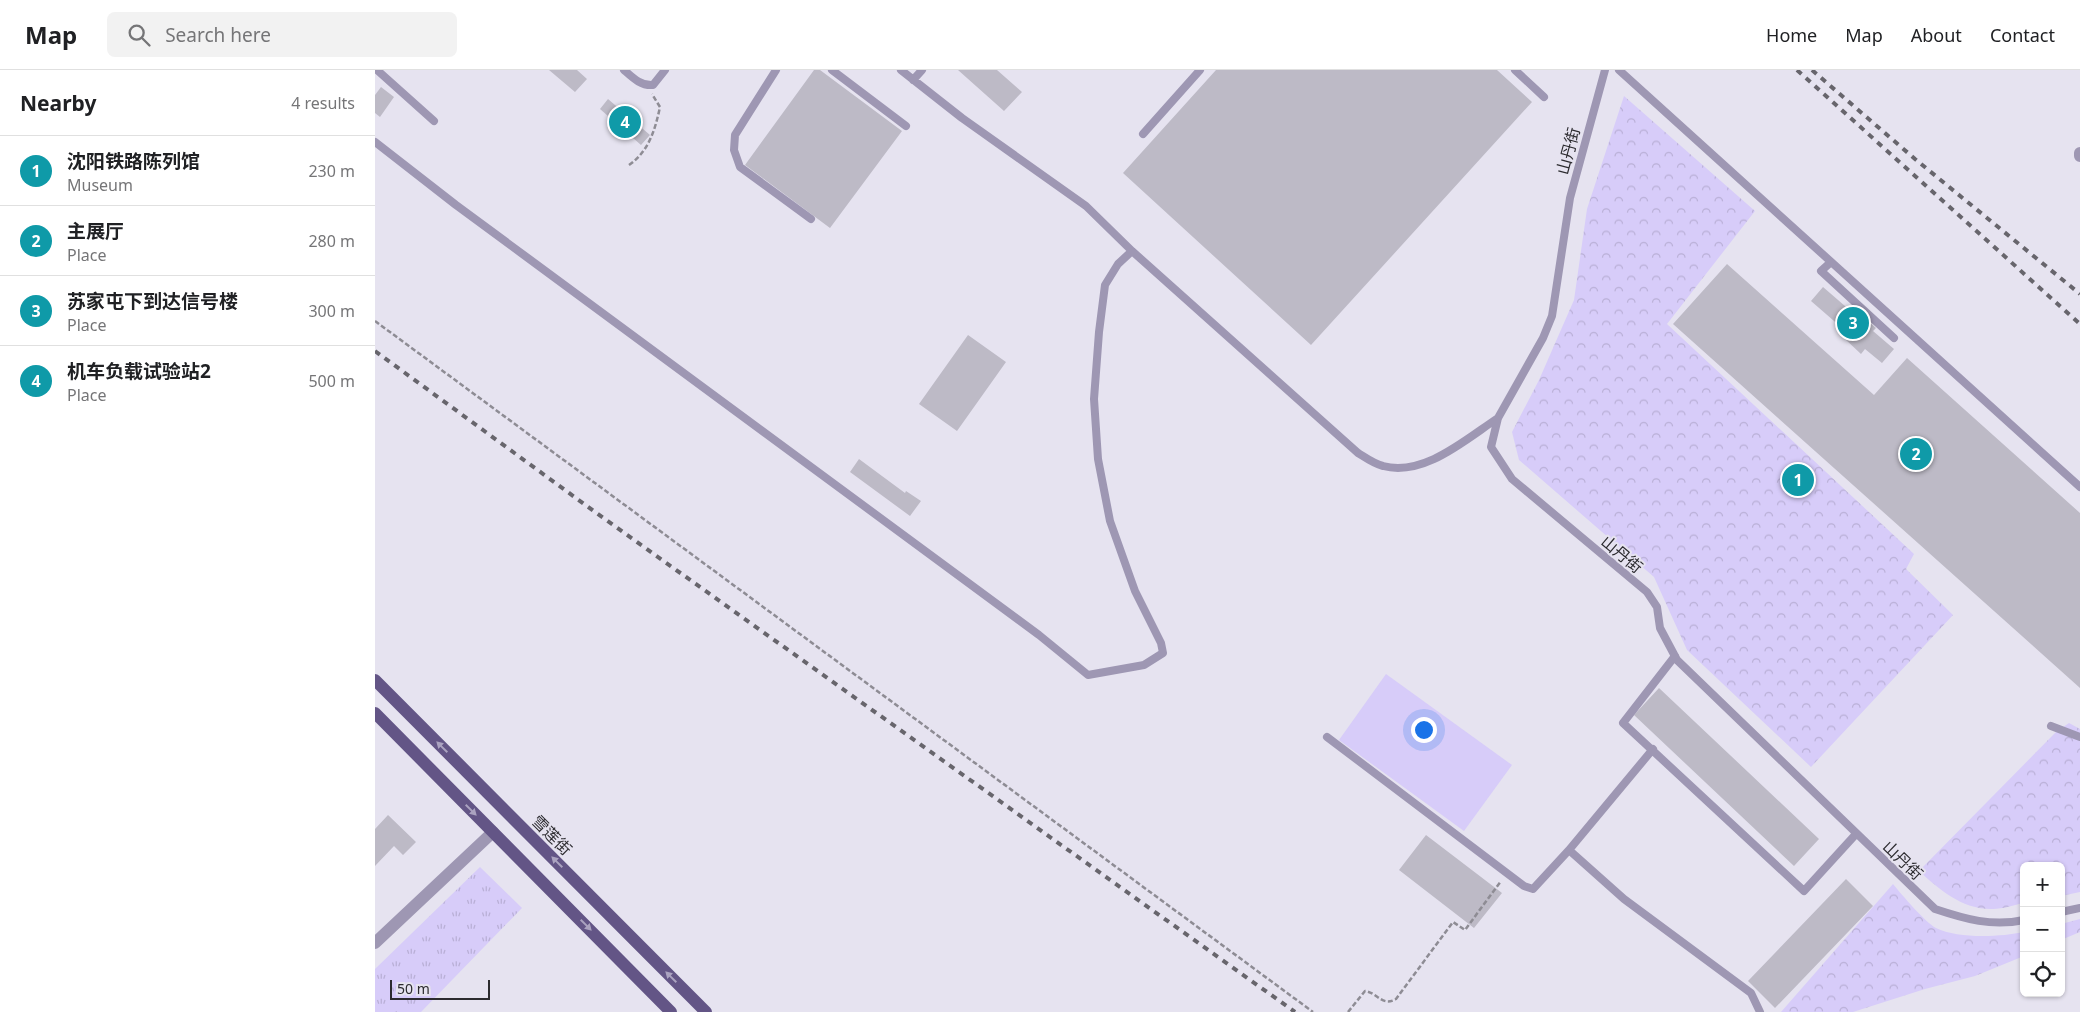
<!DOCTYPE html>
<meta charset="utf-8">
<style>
body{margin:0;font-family:"Noto Sans","Noto Sans SC",sans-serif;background:#f2f2f2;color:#202124}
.controls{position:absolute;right:15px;bottom:15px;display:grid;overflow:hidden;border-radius:8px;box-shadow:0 1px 4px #0004}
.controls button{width:45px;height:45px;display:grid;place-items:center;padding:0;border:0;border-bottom:1px solid #e0e0e0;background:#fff;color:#202124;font:25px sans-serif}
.scale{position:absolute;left:15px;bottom:12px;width:100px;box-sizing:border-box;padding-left:5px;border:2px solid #2c2b2f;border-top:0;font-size:14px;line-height:18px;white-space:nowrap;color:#2c2b2f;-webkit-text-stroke:4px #e6e3f0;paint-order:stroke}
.you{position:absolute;left:1048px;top:659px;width:18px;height:18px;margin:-12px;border:4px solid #fff;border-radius:50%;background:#1a73e8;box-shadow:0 0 0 8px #1a73e833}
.badge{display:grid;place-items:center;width:32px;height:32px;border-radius:50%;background:#111827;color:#fff;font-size:16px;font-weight:700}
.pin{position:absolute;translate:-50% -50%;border:2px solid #fff;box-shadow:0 1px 5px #0006}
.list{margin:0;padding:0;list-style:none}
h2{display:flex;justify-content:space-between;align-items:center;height:65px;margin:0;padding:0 20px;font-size:21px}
h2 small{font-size:16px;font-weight:400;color:#757577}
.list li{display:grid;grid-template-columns:32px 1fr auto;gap:15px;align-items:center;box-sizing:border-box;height:70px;padding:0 20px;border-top:1px solid #e0e0e0}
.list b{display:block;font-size:19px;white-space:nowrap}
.list p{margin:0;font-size:16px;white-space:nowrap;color:#757577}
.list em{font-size:16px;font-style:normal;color:#757577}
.icon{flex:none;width:28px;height:28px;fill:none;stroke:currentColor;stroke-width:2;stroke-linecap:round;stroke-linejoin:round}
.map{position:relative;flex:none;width:1705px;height:942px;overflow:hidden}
header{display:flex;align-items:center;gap:30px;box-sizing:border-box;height:70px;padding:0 25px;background:#fff;border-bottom:1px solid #e0e0e0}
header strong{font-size:24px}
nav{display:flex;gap:28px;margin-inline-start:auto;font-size:18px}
.search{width:350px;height:45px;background:#f2f2f2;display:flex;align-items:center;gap:12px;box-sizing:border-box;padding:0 18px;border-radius:8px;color:#757577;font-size:19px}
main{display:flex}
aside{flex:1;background:#fff}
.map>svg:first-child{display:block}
.grass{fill:url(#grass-tufts)}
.forest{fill:url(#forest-crowns)}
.pitch{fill:#d7ccf9}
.building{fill:#bdbac6}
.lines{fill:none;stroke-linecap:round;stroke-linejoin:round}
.path{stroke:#8e8c94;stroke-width:2.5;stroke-dasharray:5 2.5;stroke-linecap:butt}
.lane{stroke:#9e97b3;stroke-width:8}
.street{stroke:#9e97b3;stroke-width:12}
.primary{stroke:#635586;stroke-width:12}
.rail{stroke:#67656c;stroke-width:4;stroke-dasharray:6 6;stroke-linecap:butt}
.oneway{fill:#aba3c0}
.labels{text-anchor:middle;stroke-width:4;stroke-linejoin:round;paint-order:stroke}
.street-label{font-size:16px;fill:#2c2b2f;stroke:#e6e3f0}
</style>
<header>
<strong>Map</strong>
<div class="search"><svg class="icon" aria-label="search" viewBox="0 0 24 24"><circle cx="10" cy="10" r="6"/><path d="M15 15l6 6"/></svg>Search here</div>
<nav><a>Home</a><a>Map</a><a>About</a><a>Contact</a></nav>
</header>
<main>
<aside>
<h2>Nearby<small>4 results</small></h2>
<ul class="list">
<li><span class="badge" style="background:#0f9aa8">1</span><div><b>沈阳铁路陈列馆</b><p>Museum</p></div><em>230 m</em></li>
<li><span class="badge" style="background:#0f9aa8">2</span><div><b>主展厅</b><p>Place</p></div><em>280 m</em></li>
<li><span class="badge" style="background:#0f9aa8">3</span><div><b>苏家屯下到达信号楼</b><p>Place</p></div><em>300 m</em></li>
<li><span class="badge" style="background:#0f9aa8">4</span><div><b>机车负载试验站2</b><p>Place</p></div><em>500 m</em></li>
</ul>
</aside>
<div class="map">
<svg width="1705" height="942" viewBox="0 0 1705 942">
<defs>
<pattern id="grass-tufts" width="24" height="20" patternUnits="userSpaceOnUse" patternTransform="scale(1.25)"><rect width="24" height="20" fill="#d7ccf9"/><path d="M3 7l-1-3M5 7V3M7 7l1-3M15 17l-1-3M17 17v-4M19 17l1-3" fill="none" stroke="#b9afd6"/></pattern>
<pattern id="forest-crowns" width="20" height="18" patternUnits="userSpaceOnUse" patternTransform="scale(1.25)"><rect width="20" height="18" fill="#d7ccf9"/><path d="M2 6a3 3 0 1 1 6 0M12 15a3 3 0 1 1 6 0" fill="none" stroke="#b9afd6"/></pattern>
</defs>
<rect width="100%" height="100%" fill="#e6e3f0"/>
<path class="grass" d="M 105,797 L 147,838 L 46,942 L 0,942 L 0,899 Z"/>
<path class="forest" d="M 1249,26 L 1380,141 L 1292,254 L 1539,484 L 1531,499 L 1578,545 L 1436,697 L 1312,580 L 1279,507 L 1144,390 L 1137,362 L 1164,310 L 1199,230 L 1212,139 Z
M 1694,653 L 1705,659 L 1705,822 L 1686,826 L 1686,796 L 1649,796 L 1649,833 C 1639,835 1628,839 1618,839 C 1588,840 1565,820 1544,801 L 1681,662 Z
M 1518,814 C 1527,825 1550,852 1561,858 C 1583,869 1625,867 1649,862 L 1649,886 L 1600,906 L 1550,919 L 1478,942 L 1406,942 Z
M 1705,849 L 1705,862 L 1686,870 L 1686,854 Z"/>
<path class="pitch" d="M 1011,604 L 1137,695 L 1089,761 L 964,670 Z"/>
<path class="building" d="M 174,0 L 202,0 L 212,9 L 200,22 Z
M 439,0 L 445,0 L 527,61 L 455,158 L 370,95 Z
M 583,0 L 622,0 L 647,22 L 629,41 Z
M 841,0 L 1122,0 L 1157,32 L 936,275 L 748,103 Z
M 6,17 L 19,27 L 5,47 L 0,43 L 0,25 Z
M 233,29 L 275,65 L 266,75 L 225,39 Z
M 1352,194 L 1499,325 L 1532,288 L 1705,443 L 1705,618 L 1298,254 Z
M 1448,217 L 1485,249 L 1487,246 L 1501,258 L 1498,261 L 1519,279 L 1507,293 L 1490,279 L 1486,284 L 1470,269 L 1474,264 L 1436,231 Z
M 593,265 L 631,292 L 582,361 L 544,334 Z
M 484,389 L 530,423 L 531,421 L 546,431 L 535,446 L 475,402 Z
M 1284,618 L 1444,769 L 1419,796 L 1259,645 Z
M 13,745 L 41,772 L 28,785 L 19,776 L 0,796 L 0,759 Z
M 1051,765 L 1127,823 L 1099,858 L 1024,800 Z
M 1471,809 L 1498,836 L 1400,938 L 1373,911 Z"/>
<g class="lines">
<path class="path" d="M 254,95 C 274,81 280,60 285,37 L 277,24
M 0,251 L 938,942
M 973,942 L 990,921 C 1003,923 1007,937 1021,929 L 1078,852 L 1090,860 L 1126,811"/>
<path class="lane" d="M 2,0 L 59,51
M 249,0 C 258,8 266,16 278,15 L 290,0
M 401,0 L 360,65 L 359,80 L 365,97 L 436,149
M 457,0 L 531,56
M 526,0 L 587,48 L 711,136 L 757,181 L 983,383 C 991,388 999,394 1008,396 C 1049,407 1091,369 1123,348
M 1140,0 L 1169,27
M 1230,0 L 1195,128 L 1177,246 L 1168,268 L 1123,348 L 1116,377 L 1137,409 L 1272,522 L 1282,537 L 1285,558 L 1302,590 L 1560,839 C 1590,849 1617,857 1649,850
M 1244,0 L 1705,417
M 538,10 L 547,0
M 768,64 L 825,0
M 0,72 L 81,135 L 664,565 L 713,605 L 769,595 L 788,583 L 786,573 L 760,521 L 735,451 L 723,389 L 719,329 L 724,262 L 730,215 L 743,194 L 757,181
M 1456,192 L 1446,201 L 1519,268
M 1300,586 L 1248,653 L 1429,821 L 1481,764
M 1676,656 L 1705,667
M 952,667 L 1149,816 L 1158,819 L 1194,780
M 1278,679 L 1194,780 L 1249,829 L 1376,923 L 1385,942
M 1686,842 L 1705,838"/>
<path class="street" d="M 1705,83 L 1705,86
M 0,873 L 118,762"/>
<path class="primary" d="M 0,610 L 331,942
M 0,643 L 296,942"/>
<path class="rail" d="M 1422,0 L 1705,254
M 1437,0 L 1540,89 L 1705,224
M 0,281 L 220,442 L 920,942"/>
</g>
<defs><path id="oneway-solid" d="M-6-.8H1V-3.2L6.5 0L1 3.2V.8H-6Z" transform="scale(1.25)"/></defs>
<g class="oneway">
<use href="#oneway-solid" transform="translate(67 677) rotate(-135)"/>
<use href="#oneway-solid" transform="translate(96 740) rotate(45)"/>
<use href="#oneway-solid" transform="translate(182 792) rotate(-135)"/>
<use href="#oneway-solid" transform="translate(211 855) rotate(45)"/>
<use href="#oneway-solid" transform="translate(296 907) rotate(-135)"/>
</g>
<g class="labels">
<g class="street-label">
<text transform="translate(1193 81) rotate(-75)" y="6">山丹街</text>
<text transform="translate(1247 484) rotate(40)" y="6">山丹街</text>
<text transform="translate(177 765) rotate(45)" y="6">雪莲街</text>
<text transform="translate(1528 790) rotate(44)" y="6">山丹街</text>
</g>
</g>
</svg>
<div class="controls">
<button>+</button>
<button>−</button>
<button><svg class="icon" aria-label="locate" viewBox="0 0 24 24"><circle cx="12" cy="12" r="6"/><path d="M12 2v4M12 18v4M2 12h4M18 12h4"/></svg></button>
</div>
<div class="scale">50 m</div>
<div class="you"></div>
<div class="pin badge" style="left:1423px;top:410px;background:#0f9aa8">1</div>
<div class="pin badge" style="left:1541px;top:384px;background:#0f9aa8">2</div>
<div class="pin badge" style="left:1478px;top:253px;background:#0f9aa8">3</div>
<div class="pin badge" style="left:250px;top:52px;background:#0f9aa8">4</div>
</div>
</main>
